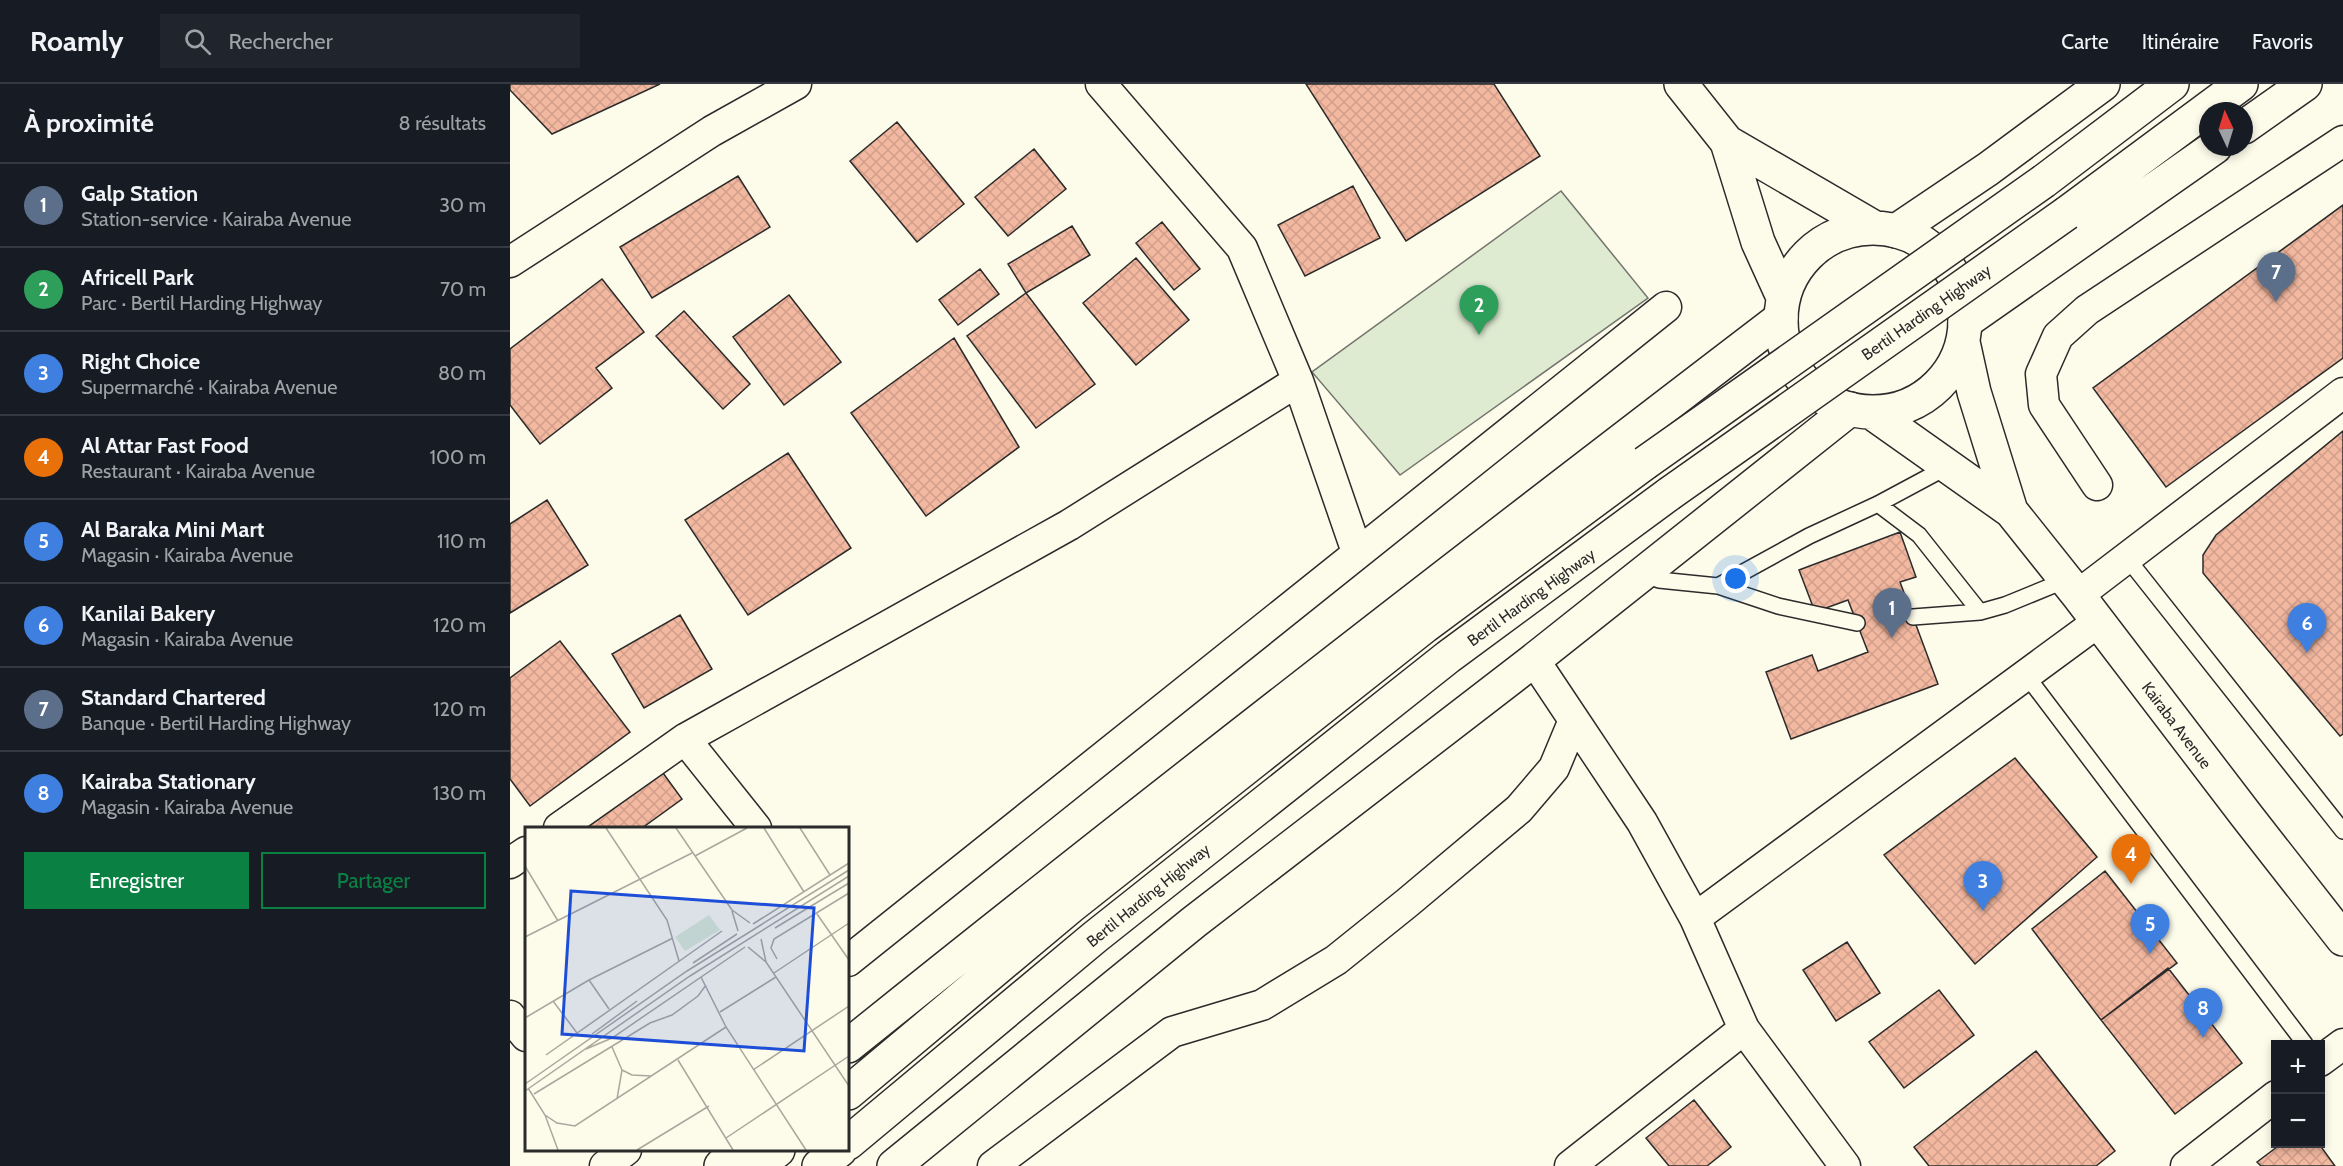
<!DOCTYPE html>
<html lang="fr">
<meta charset="utf-8">
<style>
body{margin:0;font-family:Cabin,sans-serif;background:#20242c;color:#f1f3f6}
.controls{position:absolute;right:18px;bottom:18px;display:grid;overflow:hidden;border-radius:0px;box-shadow:0 3px 9px #0003}
.controls button{width:54px;height:54px;display:grid;place-items:center;padding:0;border:0;border-bottom:2px solid #363941;background:#171b24;color:#f1f3f6;font:30px sans-serif}
.compass{position:absolute;left:1689px;top:18px;width:54px;height:54px;border-radius:50%;background:#171b24;box-shadow:0 3px 9px #0003;rotate:356deg}
.you{position:absolute;left:1226px;top:495px;width:21px;height:21px;margin:-15px;border:4px solid #fff;border-radius:50%;background:#1a73e8;box-shadow:0 0 0 9px #1a73e833}
.badge{display:grid;place-items:center;width:39px;height:39px;border-radius:50%;background:#0b8043;color:#fff;font-size:20px;font-weight:700}
.pin{position:absolute;translate:-50% -50px;filter:drop-shadow(0 2px 3px #0008)}
.pin::after{content:'';position:absolute;top:32px;width:21px;height:18px;background:inherit;clip-path:polygon(0 0,100% 0,50% 100%)}
.list{margin:0;padding:0;list-style:none}
h2{display:flex;justify-content:space-between;align-items:center;height:78px;margin:0;padding:0 24px;font-size:26px}
h2 small{font-size:20px;font-weight:400;color:#9ea1a6}
.list li{display:grid;grid-template-columns:39px 1fr auto;gap:18px;align-items:center;box-sizing:border-box;height:84px;padding:0 24px;border-top:2px solid #363941}
.list b{display:block;font-size:22px;white-space:nowrap}
.list p{margin:0;font-size:20px;white-space:nowrap;color:#9ea1a6}
.list em{font-size:20px;font-style:normal;color:#9ea1a6}
.actions{display:flex;gap:12px;padding:18px 24px}
.actions a{flex:1;padding:14px 0;border:2px solid #0b8043;border-radius:0px;text-align:center;font-size:21px;color:#0b8043}
.actions .main{background:#0b8043;color:#fff}
.icon{flex:none;width:33px;height:33px;fill:none;stroke:currentColor;stroke-width:2;stroke-linecap:round;stroke-linejoin:round}
.map{position:relative;flex:none;width:1833px;height:1082px;overflow:hidden}
header{display:flex;align-items:center;gap:36px;box-sizing:border-box;height:84px;padding:0 30px;background:#171b24;border-bottom:2px solid #363941}
header strong{font-size:28px}
nav{display:flex;gap:33px;margin-inline-start:auto;font-size:21px}
.search{width:420px;height:54px;background:#20242c;display:flex;align-items:center;gap:15px;box-sizing:border-box;padding:0 21px;border-radius:0px;color:#9ea1a6;font-size:22px}
main{display:flex}
aside{flex:1;background:#171b24}
.map>svg:first-child{display:block}
.park{fill:#deebd1;stroke:#74746e;stroke-width:1.5}
.building{fill:url(#building-cross-hatch);stroke:#2b2b2b;stroke-width:1.5}
.lines{fill:none;stroke-linecap:round;stroke-linejoin:round}
.lane-casing{stroke:#2b2b2b;stroke-width:18}
.street-casing{stroke:#2b2b2b;stroke-width:33}
.secondary-casing{stroke:#2b2b2b;stroke-width:36}
.primary-casing{stroke:#2b2b2b;stroke-width:36}
.lane{stroke:#fdfbea;stroke-width:15}
.street{stroke:#fdfbea;stroke-width:30}
.secondary{stroke:#fdfbea;stroke-width:33}
.primary{stroke:#fdfbea;stroke-width:33}
.primary-bridge-casing{stroke:#2b2b2b;stroke-width:36;stroke-linecap:butt}
.primary-bridge{stroke:#fdfbea;stroke-width:33}
.labels{text-anchor:middle;stroke-width:4.5;stroke-linejoin:round;paint-order:stroke}
.street-label{font-size:16px;fill:#2b2b2b;stroke:#fdfbea}
.inset-road{fill:none;stroke:#a9a89e;stroke-width:1.5}
.view{fill:#1d4ed8;fill-opacity:0.15;stroke:#1d4ed8;stroke-width:3}
.inset-edge{fill:none;stroke:#2b2b2b;stroke-width:3}
</style>
<header>
<strong>Roamly</strong>
<div class="search"><svg class="icon" aria-label="search" viewBox="0 0 24 24"><circle cx="10" cy="10" r="6"/><path d="M15 15l6 6"/></svg>Rechercher</div>
<nav><a>Carte</a><a>Itinéraire</a><a>Favoris</a></nav>
</header>
<main>
<aside>
<h2>À proximité<small>8 résultats</small></h2>
<ul class="list">
<li><span class="badge" style="background:#5c6f8a">1</span><div><b>Galp Station</b><p>Station-service · Kairaba Avenue</p></div><em>30 m</em></li>
<li><span class="badge" style="background:#2e9e5b">2</span><div><b>Africell Park</b><p>Parc · Bertil Harding Highway</p></div><em>70 m</em></li>
<li><span class="badge" style="background:#3f7fe0">3</span><div><b>Right Choice</b><p>Supermarché · Kairaba Avenue</p></div><em>80 m</em></li>
<li><span class="badge" style="background:#e8710a">4</span><div><b>Al Attar Fast Food</b><p>Restaurant · Kairaba Avenue</p></div><em>100 m</em></li>
<li><span class="badge" style="background:#3f7fe0">5</span><div><b>Al Baraka Mini Mart</b><p>Magasin · Kairaba Avenue</p></div><em>110 m</em></li>
<li><span class="badge" style="background:#3f7fe0">6</span><div><b>Kanilai Bakery</b><p>Magasin · Kairaba Avenue</p></div><em>120 m</em></li>
<li><span class="badge" style="background:#5c6f8a">7</span><div><b>Standard Chartered</b><p>Banque · Bertil Harding Highway</p></div><em>120 m</em></li>
<li><span class="badge" style="background:#3f7fe0">8</span><div><b>Kairaba Stationary</b><p>Magasin · Kairaba Avenue</p></div><em>130 m</em></li>
</ul>
<div class="actions"><a class="main">Enregistrer</a><a>Partager</a></div>
</aside>
<div class="map">
<svg width="1833" height="1082" viewBox="0 0 1833 1082">
<defs>
<pattern id="building-cross-hatch" width="8" height="8" patternUnits="userSpaceOnUse" patternTransform="scale(1.5)"><rect width="8" height="8" fill="#f2b8a0"/><path d="M0 0l8 8M0 8l8-8" fill="none" stroke="#d09e8a"/></pattern>
</defs>
<rect width="100%" height="100%" fill="#fdfbea"/>
<path class="park" d="M 1051,107 L 1138,214 L 890,391 L 802,288 Z"/>
<path class="building" d="M 0,0 L 150,0 L 42,50 L 0,6 Z
M 796,0 L 984,0 L 1030,72 L 896,157 Z
M 387,38 L 454,120 L 407,158 L 340,77 Z
M 524,65 L 556,105 L 498,152 L 465,113 Z
M 228,92 L 260,143 L 142,214 L 110,163 Z
M 843,102 L 870,154 L 795,192 L 768,141 Z
M 1833,121 L 1833,274 L 1656,403 L 1583,304 Z
M 652,138 L 690,185 L 664,206 L 626,159 Z
M 562,142 L 580,171 L 516,209 L 498,180 Z
M 626,174 L 679,236 L 626,281 L 573,219 Z
M 470,185 L 489,210 L 448,241 L 429,216 Z
M 92,195 L 134,248 L 86,284 L 102,304 L 30,360 L 0,321 L 0,265 Z
M 516,209 L 585,300 L 526,344 L 457,252 Z
M 279,211 L 331,278 L 274,321 L 223,253 Z
M 174,227 L 240,300 L 213,325 L 146,252 Z
M 444,254 L 509,363 L 416,432 L 341,329 Z
M 1833,347 L 1833,650 L 1830,652 L 1693,489 L 1693,471 L 1706,451 Z
M 278,369 L 341,464 L 238,531 L 175,436 Z
M 37,416 L 78,481 L 0,529 L 0,440 Z
M 1390,448 L 1406,493 L 1390,498 L 1428,600 L 1281,655 L 1256,588 L 1302,571 L 1308,587 L 1358,568 L 1338,516 L 1305,528 L 1289,486 Z
M 170,531 L 202,585 L 134,624 L 102,570 Z
M 50,557 L 120,648 L 20,722 L 0,695 L 0,594 Z
M 1505,674 L 1587,773 L 1465,880 L 1374,771 Z
M 153,689 L 172,715 L 132,744 L 76,744 Z
M 1595,787 L 1667,879 L 1591,936 L 1522,845 Z
M 1337,858 L 1370,909 L 1326,937 L 1293,886 Z
M 1658,884 L 1732,979 L 1665,1030 L 1591,936 Z
M 1429,906 L 1464,951 L 1394,1004 L 1359,958 Z
M 1526,967 L 1605,1067 L 1586,1082 L 1419,1082 L 1404,1063 Z
M 1184,1016 L 1221,1063 L 1197,1082 L 1159,1082 L 1136,1054 Z
M 1771,1060 L 1809,1060 L 1825,1082 L 1751,1082 L 1747,1078 Z"/>
<g class="lines">
<defs>
<path id="lane" d="M 1368,420 L 1409,451 L 1470,528
M 1617,474 L 1833,747
M 1132,490 L 1149,496 L 1208,502 L 1268,522 L 1347,539
M 1208,502 L 1299,452 L 1368,420 L 1437,383
M 1403,533 L 1470,528 L 1495,521 L 1556,496
M 1516,591 L 1795,960"/>
<path id="street" d="M 591,0 L 732,164 L 788,297 L 847,468
M 0,178 L 202,47 L 286,0
M 1587,401 L 1534,321 L 1531,290 L 1548,252 L 1577,226 L 1833,57
M 1568,511 L 1833,309
M 1024,576 L 1132,738 L 1185,834 L 1234,945 L 1335,1082
M 175,655 L 246,744
M 49,744 L 175,655 L 559,441 L 788,297
M 0,779 L 16,768
M 1185,834 L 1588,538
M 338,877 L 1156,223
M 0,932 L 16,952
M 1810,977 L 1833,960
M 95,1082 L 116,1066
M 483,1082 L 662,948 L 752,921 L 826,876 L 897,819 L 1009,725 L 1044,684 L 1064,636
M 1060,1082 L 1234,945
M 1676,1082 L 1766,1012"/>
<path id="secondary" d="M 1171,0 L 1217,58 L 1365,144
M 1217,58 L 1248,158 L 1273,213
M1271 236a92 92 0 1 1 184 0a92 92 0 1 1-184 0Z
M 1453,258 L 1464,308 L 1501,427
M 1361,328 L 1501,427 L 1568,511 L 1736,731 L 1833,855"/>
<path id="primary" d="M 1734,43 L 1795,0
M 1534,97 L 1662,0
M 1557,129 L 1731,0
M 1386,147 L 1478,85 L 1593,0
M 1455,238 L 1705,63
M 338,962 C 645,715 957,474 1271,234
M 338,1009 L 560,823 L 915,542 L 1135,379
M 338,1059 L 585,853 L 938,573 L 1159,410
M 211,1082 L 226,1066
M 248,1082 L 268,1066
M 309,1082 L 330,1066
M 384,1082 L 684,838 L 1024,576 L 1340,325"/>
</defs>
<use href="#lane" class="lane-casing"/>
<use href="#street" class="street-casing"/>
<use href="#secondary" class="secondary-casing"/>
<use href="#primary" class="primary-casing"/>
<use href="#lane" class="lane"/>
<use href="#street" class="street"/>
<use href="#secondary" class="secondary"/>
<use href="#primary" class="primary"/>
<defs>
<path id="primary-bridge" d="M 1135,379 L 1534,97
M 1159,410 L 1557,129"/>
</defs>
<use href="#primary-bridge" class="primary-bridge-casing"/>
<use href="#primary-bridge" class="primary-bridge"/>
</g>
<g class="labels">
<g class="street-label">
<text transform="translate(1416 228) rotate(-35)" y="6">Bertil Harding Highway</text>
<text transform="translate(1021 513) rotate(-36)" y="6">Bertil Harding Highway</text>
<text transform="translate(1667 641) rotate(53)" y="6">Kairaba Avenue</text>
<text transform="translate(638 811) rotate(-39)" y="6">Bertil Harding Highway</text>
</g>
</g>
<g transform="translate(15 743)">
<rect width="324" height="324" fill="#fdfbea"/>
<path d="M 184,88 L 195,103 L 160,124 L 150,110 Z" fill="#deebd1"/>
<path class="inset-road" d="M 81,1 L 142,93 L 154,134M 151,1 L 207,83M 239,1 L 279,65M 275,1 L 305,48M 170,29 L 222,1M 0,39 L 33,94M 207,83 L 225,96M 207,84 L 213,104M 292,87 L 324,133M 228,97 L 324,36M 250,101 L 324,56M 0,110 L 167,26M 236,112 L 241,135M 223,120 L 241,135M 252,132 L 246,121 L 249,112 L 324,66M 241,135 L 324,259M 168,136 L 212,107M 249,146 L 324,96M 176,150 L 201,200 L 281,323M 64,153 L 84,182M 28,174 L 52,206M 195,185 L 251,150M 0,191 L 64,153 L 148,111M 67,207 L 112,174M 87,220 L 97,243 L 92,272M 61,222 L 87,211 L 220,120M 21,228 L 197,104M 153,233 L 208,323M 97,243 L 107,248 L 126,249M 228,243 L 324,179M 0,257 L 162,144 L 324,43M 3,261 L 20,288 L 33,323M 0,264 L 165,149 L 324,49M 9,267 L 125,196 L 147,188 L 173,169 L 181,158M 20,288 L 32,296 L 50,299 L 201,200M 201,311 L 324,229M 112,323 L 184,279"/>
<path class="view" d="M 46,64 L 289,81 L 279,224 L 37,207 Z"/>
<rect width="324" height="324" class="inset-edge"/>
</g>
</svg>
<div class="controls">
<button>+</button>
<button>−</button>
</div>
<svg class="compass" viewBox="-18 -18 36 36"><path d="M0-13l5 13h-10z" fill="#e53935"/><path d="M0 13l5-13h-10z" fill="#9ea1a6"/></svg>
<div class="you"></div>
<div class="pin badge" style="left:1382px;top:554px;background:#5c6f8a">1</div>
<div class="pin badge" style="left:969px;top:251px;background:#2e9e5b">2</div>
<div class="pin badge" style="left:1473px;top:827px;background:#3f7fe0">3</div>
<div class="pin badge" style="left:1621px;top:800px;background:#e8710a">4</div>
<div class="pin badge" style="left:1640px;top:870px;background:#3f7fe0">5</div>
<div class="pin badge" style="left:1797px;top:569px;background:#3f7fe0">6</div>
<div class="pin badge" style="left:1766px;top:218px;background:#5c6f8a">7</div>
<div class="pin badge" style="left:1693px;top:954px;background:#3f7fe0">8</div>
</div>
</main>
